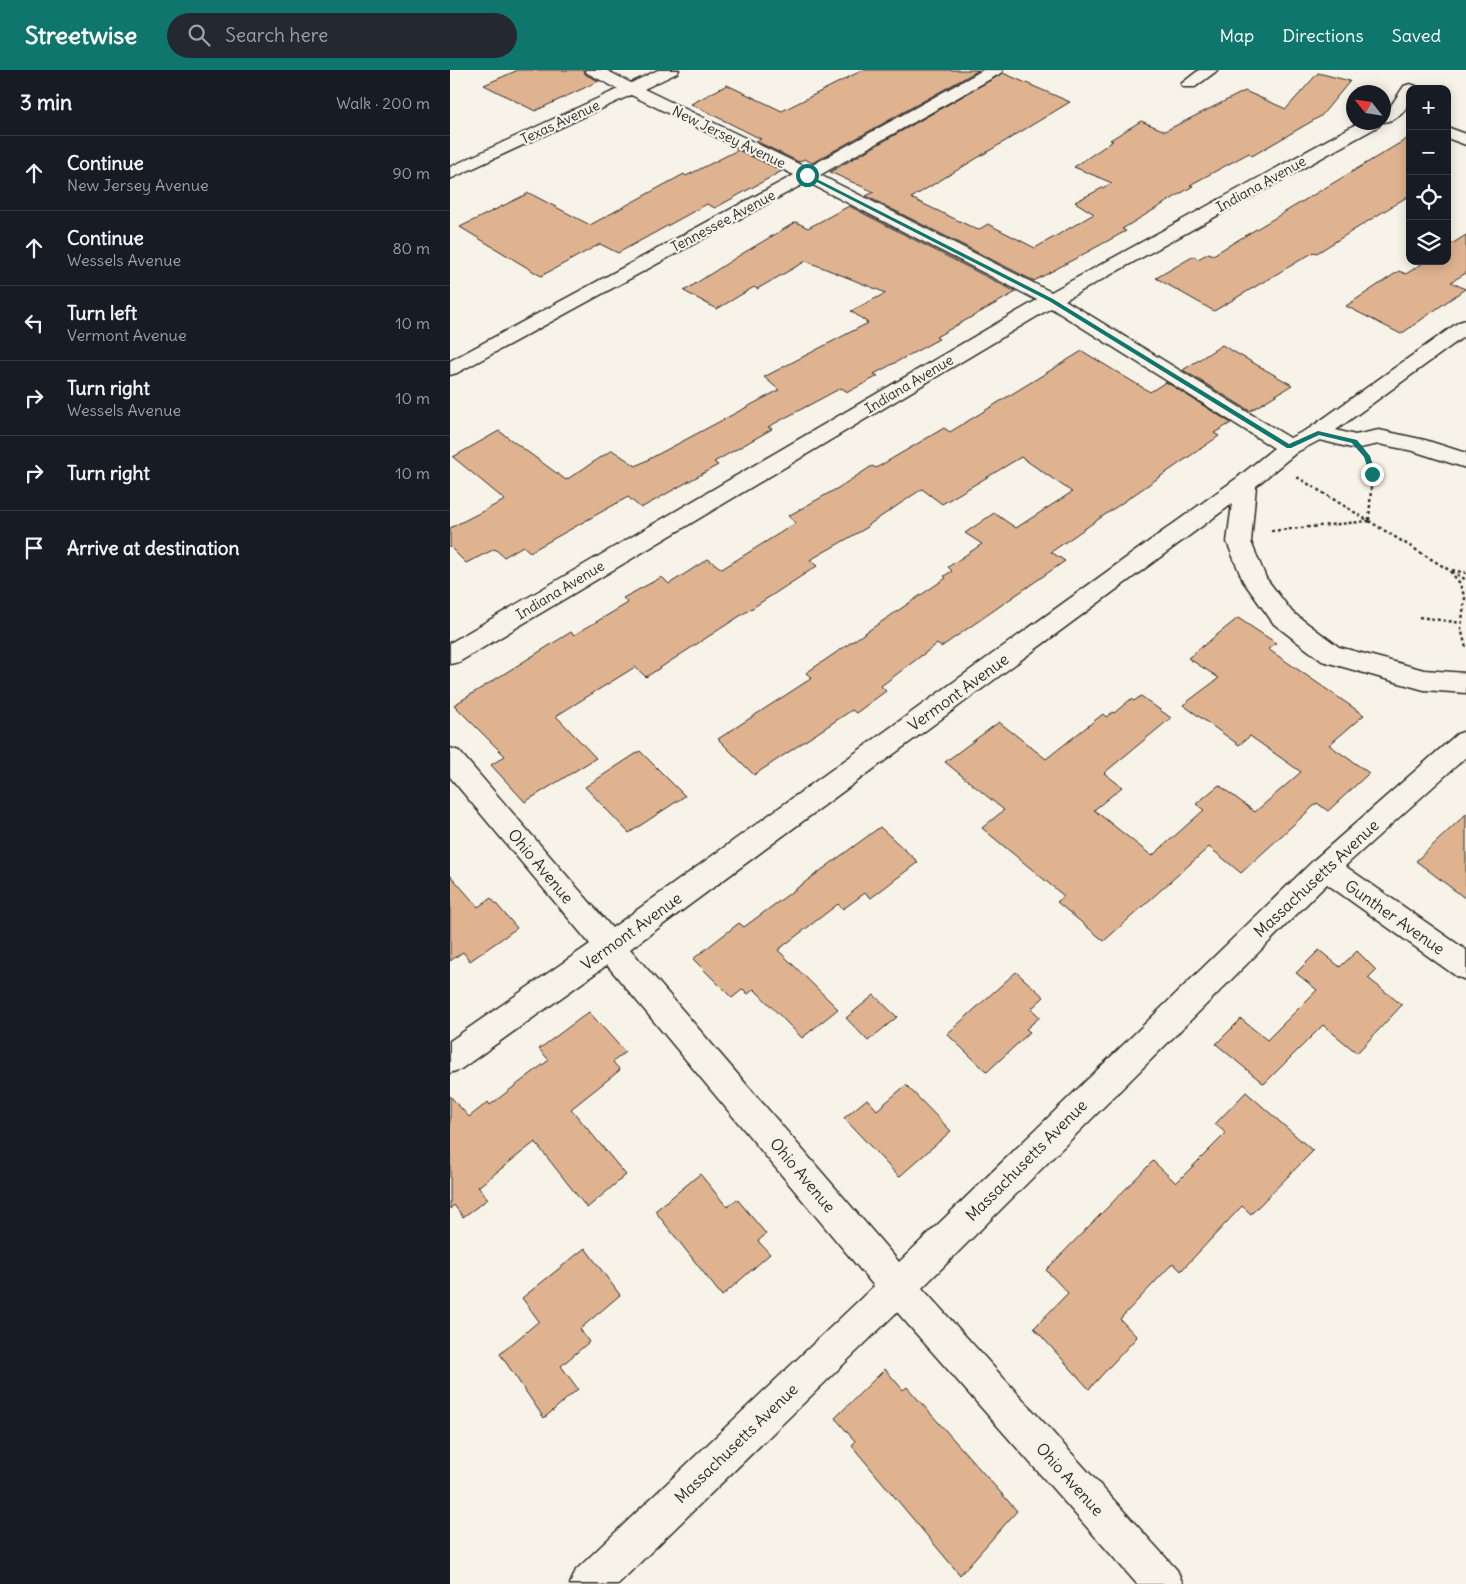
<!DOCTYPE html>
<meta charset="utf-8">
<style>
body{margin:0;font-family:Delius,sans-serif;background:#242831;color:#f1f3f6}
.controls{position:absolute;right:15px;top:15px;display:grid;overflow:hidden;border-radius:10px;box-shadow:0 2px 12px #0003}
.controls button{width:45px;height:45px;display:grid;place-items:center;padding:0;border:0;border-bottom:1px solid #363941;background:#171b24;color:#f1f3f6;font:25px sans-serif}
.compass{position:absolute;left:896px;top:15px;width:45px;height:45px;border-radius:50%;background:#171b24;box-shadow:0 2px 12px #0003;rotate:300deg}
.stop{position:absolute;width:15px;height:15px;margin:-11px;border:4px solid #0f766e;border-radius:50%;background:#fff}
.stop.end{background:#0f766e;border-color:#fff;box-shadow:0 1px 5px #0008}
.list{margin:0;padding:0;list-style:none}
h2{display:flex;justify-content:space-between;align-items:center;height:65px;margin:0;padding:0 20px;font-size:21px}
h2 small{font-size:16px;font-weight:400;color:#9ea1a6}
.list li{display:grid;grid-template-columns:32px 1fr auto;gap:15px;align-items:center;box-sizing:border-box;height:75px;padding:0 20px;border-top:1px solid #363941}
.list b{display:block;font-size:19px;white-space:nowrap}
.list p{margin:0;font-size:16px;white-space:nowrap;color:#9ea1a6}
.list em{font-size:16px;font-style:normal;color:#9ea1a6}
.icon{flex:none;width:28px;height:28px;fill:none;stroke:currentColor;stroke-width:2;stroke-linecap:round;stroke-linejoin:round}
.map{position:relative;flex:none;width:1016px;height:1514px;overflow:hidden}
header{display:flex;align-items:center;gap:30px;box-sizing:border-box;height:70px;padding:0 25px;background:#0f766e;color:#fff}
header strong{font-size:24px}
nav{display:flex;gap:28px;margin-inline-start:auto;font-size:18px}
.search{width:350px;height:45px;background:#242831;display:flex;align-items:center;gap:12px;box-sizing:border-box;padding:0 18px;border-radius:28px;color:#9ea1a6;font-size:19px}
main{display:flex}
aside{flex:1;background:#171b24}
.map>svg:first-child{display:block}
.building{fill:#dfb390;stroke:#2b2b2b}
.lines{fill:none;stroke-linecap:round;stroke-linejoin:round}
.street-casing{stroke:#2b2b2b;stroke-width:3}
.path{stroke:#2b2b2b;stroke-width:2.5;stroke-dasharray:3 3;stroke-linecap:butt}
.street{fill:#f7f3e8;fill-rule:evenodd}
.route{fill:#0f766e}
.labels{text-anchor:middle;stroke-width:4.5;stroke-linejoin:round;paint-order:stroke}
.far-street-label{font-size:14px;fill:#2b2b2b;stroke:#f7f3e8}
.street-label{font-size:16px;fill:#2b2b2b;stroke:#f7f3e8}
</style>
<header>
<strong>Streetwise</strong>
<div class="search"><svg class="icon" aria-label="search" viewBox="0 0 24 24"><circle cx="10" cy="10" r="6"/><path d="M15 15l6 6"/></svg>Search here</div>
<nav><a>Map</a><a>Directions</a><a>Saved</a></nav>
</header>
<main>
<aside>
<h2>3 min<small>Walk · 200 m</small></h2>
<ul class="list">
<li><svg class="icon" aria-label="ahead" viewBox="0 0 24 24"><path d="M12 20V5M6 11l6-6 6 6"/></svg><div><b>Continue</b><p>New Jersey Avenue</p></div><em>90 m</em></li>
<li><svg class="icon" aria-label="ahead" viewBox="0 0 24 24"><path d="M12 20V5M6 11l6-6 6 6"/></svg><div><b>Continue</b><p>Wessels Avenue</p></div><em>80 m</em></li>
<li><svg class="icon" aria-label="left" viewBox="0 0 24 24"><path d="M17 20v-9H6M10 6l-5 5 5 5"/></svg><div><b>Turn left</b><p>Vermont Avenue</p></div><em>10 m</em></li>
<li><svg class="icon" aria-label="right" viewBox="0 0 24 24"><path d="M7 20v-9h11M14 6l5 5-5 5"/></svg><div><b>Turn right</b><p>Wessels Avenue</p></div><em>10 m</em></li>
<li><svg class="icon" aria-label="right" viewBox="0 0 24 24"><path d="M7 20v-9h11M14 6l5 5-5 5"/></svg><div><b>Turn right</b></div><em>10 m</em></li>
<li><svg class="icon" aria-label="arrive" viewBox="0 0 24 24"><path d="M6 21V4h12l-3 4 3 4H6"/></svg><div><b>Arrive at destination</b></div></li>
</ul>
</aside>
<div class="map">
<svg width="1016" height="1514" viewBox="0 0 1016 1514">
<rect width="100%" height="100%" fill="#f7f3e8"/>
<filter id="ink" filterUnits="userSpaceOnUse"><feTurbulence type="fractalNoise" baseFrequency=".02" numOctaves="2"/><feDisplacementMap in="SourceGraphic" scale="10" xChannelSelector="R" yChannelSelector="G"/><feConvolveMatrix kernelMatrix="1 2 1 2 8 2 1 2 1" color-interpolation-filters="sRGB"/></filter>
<g filter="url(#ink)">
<path class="building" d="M 68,0 L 133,0 L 136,5 L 149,11 L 85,41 L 34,15 Z
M 413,0 L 529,0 L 362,93 L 354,89 L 349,92 L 306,71 L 311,69 L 241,34 L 277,15 L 332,41 Z
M 553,3 L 620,32 L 461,128 L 528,160 L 538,154 L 585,178 L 644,144 L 625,132 L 662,113 L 624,97 L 663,71 L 660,70 L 691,51 L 715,61 L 795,21 L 836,39 L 868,3 L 900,11 L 871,46 L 802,86 L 799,83 L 740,115 L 743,116 L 672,159 L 676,161 L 584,211 L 416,126 L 424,122 L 380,102 Z
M 960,67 L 960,125 L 867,183 L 864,182 L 764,241 L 706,208 L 744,186 L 748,189 L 759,183 L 763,185 Z
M 288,80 L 332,101 L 265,138 L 257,134 L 168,183 L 150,174 L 91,206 L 10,157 L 79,123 L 140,155 L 234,104 L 236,106 Z
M 399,136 L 566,222 L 486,267 L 489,269 L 424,304 L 428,306 L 398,322 L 391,318 L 318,357 L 322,359 L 264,392 L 268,395 L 191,438 L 178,427 L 80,482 L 73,476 L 54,487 L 45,479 L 16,493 L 0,477 L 0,458 L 55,430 L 3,387 L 49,361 L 116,410 L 162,380 L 186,396 L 329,320 L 314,307 L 418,253 L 401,241 L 436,223 L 356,191 L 307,219 L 304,217 L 267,239 L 234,221 L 290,185 L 346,152 L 358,158 Z
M 1016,165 L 1016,203 L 1001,212 L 1015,219 L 951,264 L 896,236 L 949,201 L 956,204 L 976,191 L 997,191 L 997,177 Z
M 772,275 L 842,315 L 800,341 L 733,300 Z
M 632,281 L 700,322 L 716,312 L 781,353 L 764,363 L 769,366 L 601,482 L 615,491 L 491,577 L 487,574 L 431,616 L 436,621 L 406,643 L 402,640 L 304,705 L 268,669 L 362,608 L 356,603 L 496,508 L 494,506 L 502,501 L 498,497 L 532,474 L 515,463 L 544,443 L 566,458 L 622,422 L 571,387 L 492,434 L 472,419 L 417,456 L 418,457 L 360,490 L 367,496 L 196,607 L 185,597 L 106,646 L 146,688 L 75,732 L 41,695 L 55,686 L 4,635 L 121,562 L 124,565 L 178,533 L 173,528 L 212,507 L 219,514 L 258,489 L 272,499 L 346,453 L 338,446 L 388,418 L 422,396 L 426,398 L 494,358 L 500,362 Z
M 788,548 L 826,573 L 818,579 L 914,645 L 879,675 L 919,703 L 878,741 L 867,733 L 791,803 L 759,777 L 654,871 L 607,832 L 614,826 L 532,758 L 554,740 L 495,692 L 549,652 L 596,689 L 653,644 L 656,647 L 663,642 L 664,643 L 681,629 L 684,631 L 691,626 L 721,648 L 654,703 L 672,717 L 644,740 L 702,786 L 754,740 L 746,734 L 769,715 L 805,742 L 851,702 L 800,666 L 789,675 L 733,635 L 769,608 L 738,588 Z
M 190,681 L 235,726 L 179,763 L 135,717 Z
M 1016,744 L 1016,829 L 966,791 Z
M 430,757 L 468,792 L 421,828 L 415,823 L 393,839 L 388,834 L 328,880 L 388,939 L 352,968 L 304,919 L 298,924 L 293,919 L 282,928 L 243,889 L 289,853 L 294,857 Z
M 0,805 L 28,837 L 41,828 L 67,858 L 20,891 L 13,882 L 0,891 Z
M 869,880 L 890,897 L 907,881 L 926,900 L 918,908 L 952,935 L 907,983 L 873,955 L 814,1014 L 766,974 L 791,949 L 817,970 L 867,920 L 846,903 Z
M 566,902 L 594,927 L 581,939 L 590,947 L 576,959 L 580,962 L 537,1002 L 497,964 Z
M 424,925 L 447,947 L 418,971 L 396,948 Z
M 139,942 L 175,982 L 163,992 L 170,1000 L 121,1039 L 176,1105 L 137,1138 L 85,1072 L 28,1117 L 38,1129 L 13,1147 L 4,1135 L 0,1139 L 0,1026 L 19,1047 L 38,1032 L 40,1035 L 99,990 L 89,979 Z
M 456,1015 L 501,1061 L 449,1107 L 394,1048 L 417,1029 L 427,1040 Z
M 796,1022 L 863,1081 L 801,1144 L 792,1136 L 731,1201 L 723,1193 L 670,1249 L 687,1267 L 639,1319 L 584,1258 L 618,1223 L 596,1200 L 703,1091 L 726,1113 L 776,1063 L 765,1054 Z
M 250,1104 L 277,1137 L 287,1129 L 316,1164 L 308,1171 L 320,1184 L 272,1226 L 205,1141 Z
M 135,1178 L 170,1225 L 130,1259 L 139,1272 L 111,1296 L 128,1319 L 94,1348 L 50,1284 L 89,1251 L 72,1228 Z
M 435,1299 L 453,1320 L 457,1317 L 567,1441 L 510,1505 L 402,1376 L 405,1371 L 385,1348 Z"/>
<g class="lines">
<defs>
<path id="street" d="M 135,0 L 156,0 L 181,13 L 208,0 L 229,0 L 227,3 L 194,19 L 357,98 L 533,0 L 553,0 L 551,3 L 370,105 L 601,222 L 910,52 L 931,52 L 929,56 L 615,230 L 840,368 L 860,358 L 1009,252 L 1016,250 L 1016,265 L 886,360 L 905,365 L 929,360 L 975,370 L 1016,383 L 1016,398 L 963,381 L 929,374 L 905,379 L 870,370 L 847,382 L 806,416 L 801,472 L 816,508 L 842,542 L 889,577 L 974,600 L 1016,603 L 1016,623 L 974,620 L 872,591 L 824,554 L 793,511 L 777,472 L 782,434 L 180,879 L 449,1192 L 865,789 L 1007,664 L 1016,661 L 1016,687 L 895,796 L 1016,880 L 1016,910 L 1006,906 L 877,814 L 472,1218 L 727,1500 L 733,1514 L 687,1514 L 447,1242 L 168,1514 L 120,1514 L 126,1500 L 424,1216 L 157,895 L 11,999 L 0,1003 L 0,971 L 140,874 L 0,707 L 0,678 L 9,681 L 162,858 L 787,408 L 824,378 L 601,238 L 9,592 L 0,594 L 0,573 L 587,230 L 357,112 L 7,303 L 0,305 L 0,291 L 344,105 L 181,25 L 0,109 L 0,97 L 168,19 L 137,3 Z
M 749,0 L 768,0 L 745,17 L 733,17 L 731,14 Z
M 960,14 L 966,16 L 968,19 L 960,19 C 960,37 953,48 934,52 L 934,40 L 940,37 L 954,16 Z
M 997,57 L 1016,64 L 1016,75 L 997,68 Z"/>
</defs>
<use href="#street" class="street-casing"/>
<path class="path" d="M 847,407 L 999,500 L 1009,512 L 1015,528 L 1011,558 L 1016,578
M 919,450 L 922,404 L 920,397
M 821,461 L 919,451
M 1002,500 L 1016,503
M 1002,501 L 1016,510
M 969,547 L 1012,553"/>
<use href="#street" class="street"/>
</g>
</g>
<path class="route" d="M 357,104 L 603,229 L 839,374 L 868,361 L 907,370 L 920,386 L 926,404 L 920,405 L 914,387 L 902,373 L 869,365 L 841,378 L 837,378 L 599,231 L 355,106 Z"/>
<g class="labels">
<g class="far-street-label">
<text transform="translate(110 52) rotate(-25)" y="5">Texas Avenue</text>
<text transform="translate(279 67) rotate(26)" y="5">New Jersey Avenue</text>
<text transform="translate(811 114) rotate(-29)" y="5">Indiana Avenue</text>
<text transform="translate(273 151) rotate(-28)" y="5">Tennessee Avenue</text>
<text transform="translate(459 314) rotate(-31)" y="5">Indiana Avenue</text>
<text transform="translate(110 520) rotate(-31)" y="5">Indiana Avenue</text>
</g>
<g class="street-label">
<text transform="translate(508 622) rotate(-36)" y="6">Vermont Avenue</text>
<text transform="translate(91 796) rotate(50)" y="6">Ohio Avenue</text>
<text transform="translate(866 808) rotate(-43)" y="6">Massachusetts Avenue</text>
<text transform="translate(945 847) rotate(35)" y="6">Gunther Avenue</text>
<text transform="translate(181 861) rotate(-36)" y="6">Vermont Avenue</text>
<text transform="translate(576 1090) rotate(-45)" y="6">Massachusetts Avenue</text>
<text transform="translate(353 1105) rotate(50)" y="6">Ohio Avenue</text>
<text transform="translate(286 1373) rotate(-44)" y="6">Massachusetts Avenue</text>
<text transform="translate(620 1409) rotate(48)" y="6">Ohio Avenue</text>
</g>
</g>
</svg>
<div class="controls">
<button>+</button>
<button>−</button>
<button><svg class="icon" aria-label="locate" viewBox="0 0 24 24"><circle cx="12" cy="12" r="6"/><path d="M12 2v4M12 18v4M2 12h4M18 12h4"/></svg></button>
<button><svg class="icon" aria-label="layers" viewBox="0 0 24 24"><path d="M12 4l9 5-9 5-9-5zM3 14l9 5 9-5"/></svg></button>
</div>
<svg class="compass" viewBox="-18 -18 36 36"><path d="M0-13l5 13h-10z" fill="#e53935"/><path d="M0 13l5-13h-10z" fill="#9ea1a6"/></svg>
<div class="stop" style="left:357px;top:105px"></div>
<div class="stop end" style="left:922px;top:404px"></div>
</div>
</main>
